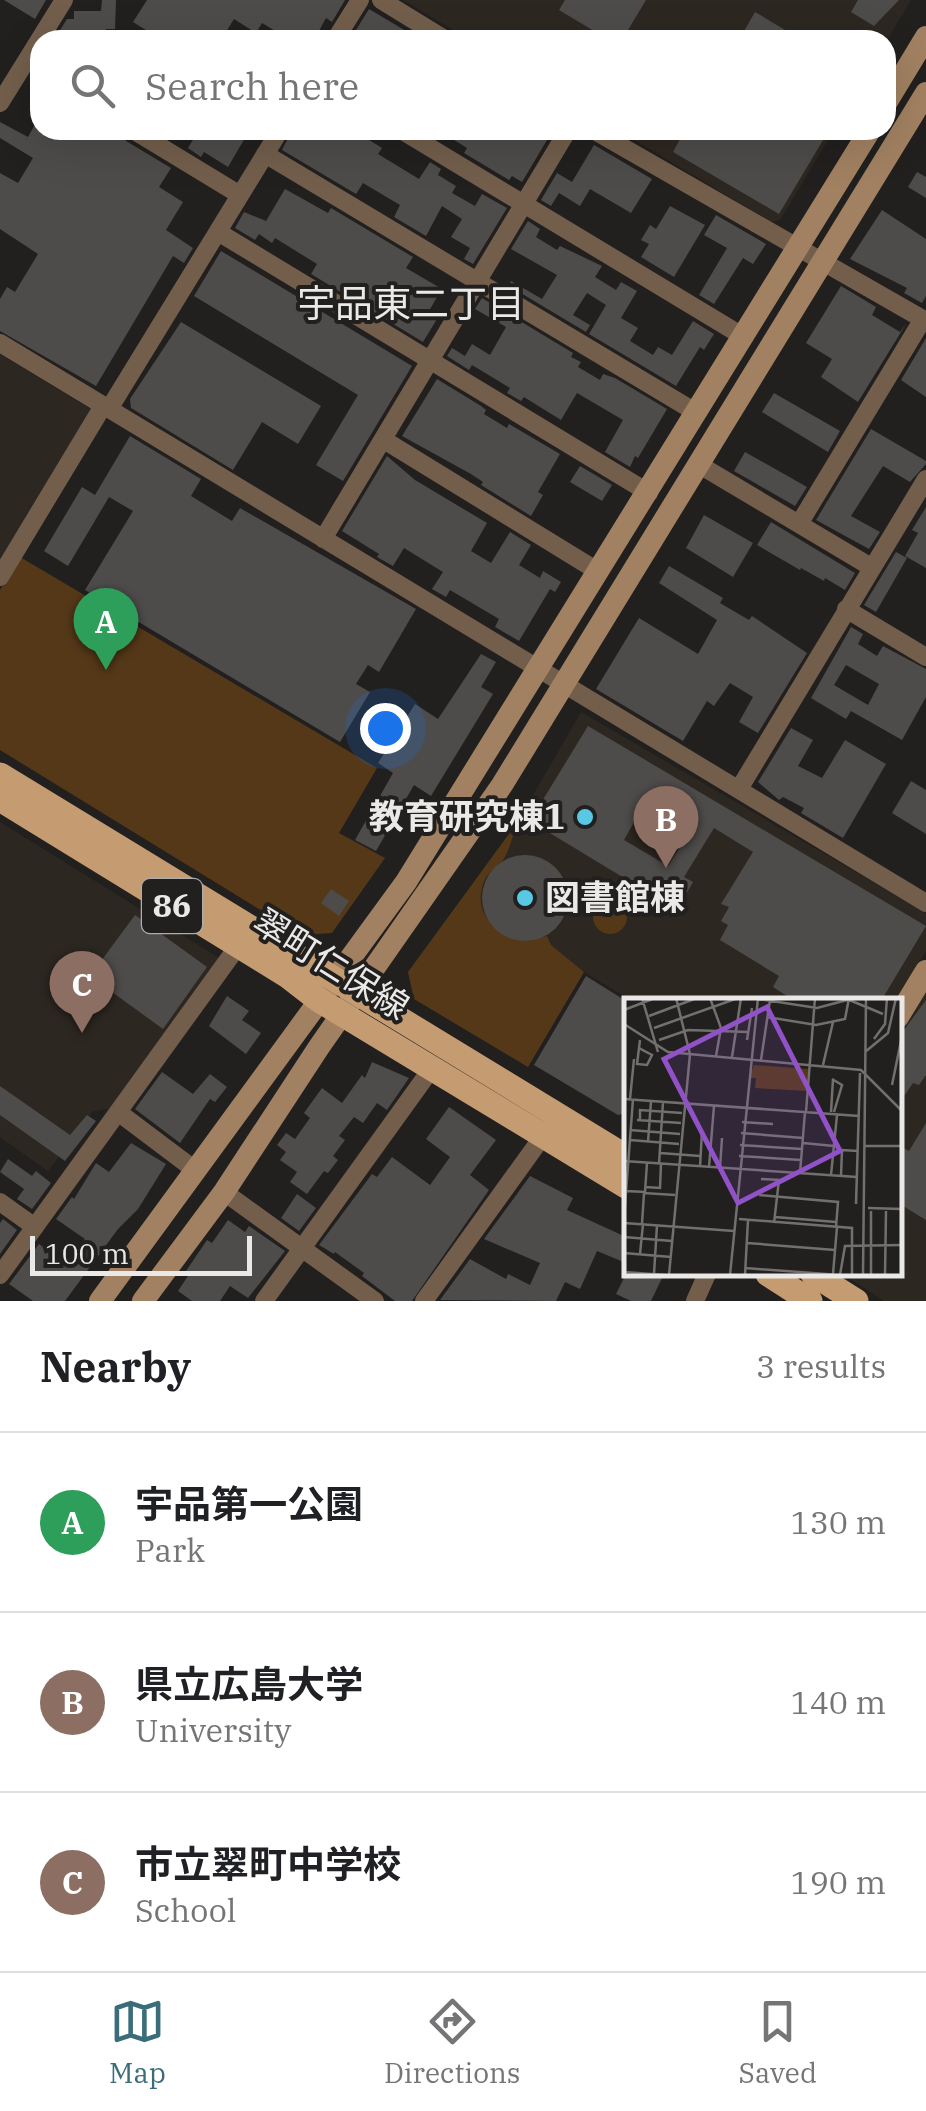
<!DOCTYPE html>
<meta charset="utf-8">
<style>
body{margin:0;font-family:"IBM Plex Serif","Noto Sans JP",serif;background:#f6f6f6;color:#202124}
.scale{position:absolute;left:30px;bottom:25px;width:222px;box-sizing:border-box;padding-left:10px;border:5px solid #eae9e8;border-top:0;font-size:28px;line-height:35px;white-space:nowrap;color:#eae9e8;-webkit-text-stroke:8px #22201f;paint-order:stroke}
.you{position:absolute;left:385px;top:728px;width:35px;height:35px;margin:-25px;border:8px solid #fff;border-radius:50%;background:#1a73e8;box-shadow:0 0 0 15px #1a73e833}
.badge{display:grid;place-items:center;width:65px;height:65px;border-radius:50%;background:#3a6c7a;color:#fff;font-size:32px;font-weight:700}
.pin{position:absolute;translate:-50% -82px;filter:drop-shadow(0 2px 5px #0008)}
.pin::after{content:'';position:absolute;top:52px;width:35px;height:30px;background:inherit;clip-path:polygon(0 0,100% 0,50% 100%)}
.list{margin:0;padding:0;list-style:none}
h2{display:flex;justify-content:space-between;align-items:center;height:130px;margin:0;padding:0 40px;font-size:42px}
h2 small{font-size:32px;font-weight:400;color:#757577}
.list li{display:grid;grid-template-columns:65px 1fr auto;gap:30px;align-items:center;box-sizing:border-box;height:180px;padding:0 40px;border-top:2px solid #e0e0e0}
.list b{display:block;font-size:38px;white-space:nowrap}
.list p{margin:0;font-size:32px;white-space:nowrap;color:#757577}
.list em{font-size:32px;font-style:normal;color:#757577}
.icon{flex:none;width:55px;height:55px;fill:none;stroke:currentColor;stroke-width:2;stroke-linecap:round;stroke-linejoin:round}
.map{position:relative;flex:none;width:926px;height:1301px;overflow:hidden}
.search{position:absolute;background:#fff;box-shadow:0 10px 40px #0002;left:30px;right:30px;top:30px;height:110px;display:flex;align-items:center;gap:25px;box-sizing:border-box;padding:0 35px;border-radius:30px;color:#757577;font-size:38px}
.sheet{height:670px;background:#fff}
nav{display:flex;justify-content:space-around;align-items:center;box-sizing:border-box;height:140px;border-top:2px solid #e0e0e0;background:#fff;font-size:28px;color:#757577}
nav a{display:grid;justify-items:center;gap:5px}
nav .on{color:#3a6c7a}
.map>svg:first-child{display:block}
.built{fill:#2d2721}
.green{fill:#553818}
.building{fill:#4e4c4a;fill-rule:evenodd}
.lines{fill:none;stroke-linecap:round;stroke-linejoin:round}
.street{stroke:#725e4b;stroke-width:18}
.secondary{stroke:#a18161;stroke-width:22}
.primary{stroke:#c59c72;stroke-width:25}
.poi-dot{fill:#59c8e4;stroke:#22201f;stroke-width:4}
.labels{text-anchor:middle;stroke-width:8;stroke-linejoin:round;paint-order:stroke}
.shield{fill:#22201f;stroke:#aeadac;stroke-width:2.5}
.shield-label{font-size:32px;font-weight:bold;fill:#eae9e8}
.poi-label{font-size:35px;font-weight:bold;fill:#eae9e8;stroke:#22201f;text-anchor:end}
.street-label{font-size:35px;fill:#eae9e8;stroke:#22201f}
.neighbourhood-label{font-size:38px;fill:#eae9e8;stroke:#22201f}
.inset-road{fill:none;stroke:#72706f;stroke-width:2.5}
.view{fill:#9152c7;fill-opacity:0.15;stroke:#9152c7;stroke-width:5}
.inset-edge{fill:none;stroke:#eae9e8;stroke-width:5}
</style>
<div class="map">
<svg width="926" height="1301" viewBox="0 0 926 1301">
<rect width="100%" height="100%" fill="#22201f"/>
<path class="built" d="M 403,0 L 911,0 L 886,42 L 470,40 Z
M 618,130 L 834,130 L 780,220 L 771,222 Z
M 0,354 L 92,410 L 0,562 Z
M 581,712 L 926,913 L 926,951 L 895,1001 L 633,1001 L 584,972 L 528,1067 L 414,999 L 408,972 L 517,823 Z
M 0,822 L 219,958 L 110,1109 L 93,1111 L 48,1171 L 0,1137 Z
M 926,990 L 926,1301 L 884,1301 L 843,1274 L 898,1274 L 899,1035 Z"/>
<path class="green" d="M 20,557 L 377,768 L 339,833 L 385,858 L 332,933 L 301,935 L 0,750 L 0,590 Z
M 517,823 C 513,834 510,850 503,860 C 496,869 487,872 483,884 C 470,924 514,946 547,936 L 551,945 L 584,972 L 528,1067 L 414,999 L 408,972 Z
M593 917a17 17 0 1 1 34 0a17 17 0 1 1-34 0Z"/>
<path class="building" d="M 4,0 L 46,0 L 35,19 Z
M 102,0 L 116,0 L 115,29 L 106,29 L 105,40 L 54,40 L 67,19 L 74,19 L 74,11 L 101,11 Z
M 147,0 L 345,0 L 332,22 L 326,18 L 314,40 L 290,40 L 262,23 L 256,33 L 234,19 L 221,40 L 162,40 L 133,22 Z
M 565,0 L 646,0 L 622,40 L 609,40 L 559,10 Z
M 858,0 L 899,0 L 874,26 L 851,12 Z
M 369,9 L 421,40 L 372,40 L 356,30 Z
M 755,12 L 802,40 L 739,40 Z
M 37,121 L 40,130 L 119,130 L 126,141 L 171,168 L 159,187 L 183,202 L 166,230 L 193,248 L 184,263 L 173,256 L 96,386 L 0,331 L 0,299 L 7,287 L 15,292 L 38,254 L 0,229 L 0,173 L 18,183 L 33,158 L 0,138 L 0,122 L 28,137 Z
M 199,130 L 231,130 L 245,138 L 228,167 L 204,152 L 201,157 L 188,148 Z
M 292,130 L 371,130 L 366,138 L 382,148 L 378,154 L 419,179 L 430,162 L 441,169 L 438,175 L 456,186 L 452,193 L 475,206 L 482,194 L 507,208 L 473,264 L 464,259 L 470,248 L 451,237 L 462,219 L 442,206 L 426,236 L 394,217 L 400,205 L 363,183 L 356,194 L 282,150 Z
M 438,130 L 553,130 L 522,182 L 512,176 L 509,180 L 464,153 L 467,148 Z
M 685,130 L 829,130 L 779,214 L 673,152 Z
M 594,145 L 652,179 L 631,213 L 590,189 L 580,206 L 559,193 L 551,206 L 541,200 L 557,173 L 572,182 Z
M 917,172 L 926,177 L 926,198 L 908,187 Z
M 285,189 L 328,213 L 331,208 L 413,257 L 406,268 L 442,289 L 427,314 L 437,319 L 423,342 L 311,274 L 317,264 L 275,238 L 272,243 L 259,234 L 255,240 L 235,228 L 244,212 L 266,221 Z
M 670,206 L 705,225 L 674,277 L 641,257 L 649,244 L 641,240 L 650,225 L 656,229 Z
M 882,210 L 926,239 L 926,296 L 922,303 L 904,293 L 907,288 L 850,259 Z
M 716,215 L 766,244 L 753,264 L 743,258 L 714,304 L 699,295 L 727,248 L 704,235 Z
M 528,221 L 540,229 L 536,237 L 557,250 L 560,246 L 602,266 L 595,277 L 616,290 L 621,282 L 637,291 L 621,318 L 638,328 L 630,341 L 653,355 L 658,347 L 672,355 L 693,321 L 714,334 L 704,350 L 700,347 L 676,386 L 589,334 L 606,305 L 587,293 L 573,315 L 590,325 L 586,332 L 509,286 L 511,281 L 542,299 L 557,275 L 511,249 Z
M 221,251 L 412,366 L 343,481 L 316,465 L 358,395 L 194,296 Z
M 841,286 L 876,307 L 872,315 L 900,332 L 906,324 L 858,402 L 821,377 L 832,359 L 806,343 Z
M 482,298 L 573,353 L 571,357 L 581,362 L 578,367 L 600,380 L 603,374 L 615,378 L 667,409 L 638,458 L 635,456 L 630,467 L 605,452 L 623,420 L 577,393 L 561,420 L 524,397 L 521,401 L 507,393 L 510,388 L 472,365 L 469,370 L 447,356 L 452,348 L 465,356 L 472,344 L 490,355 L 506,327 L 475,309 Z
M 181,322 L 321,406 L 298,444 L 262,422 L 233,470 L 131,408 L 130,399 Z
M 926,338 L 926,397 L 901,380 Z
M 437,379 L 481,406 L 486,410 L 484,414 L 507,428 L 509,424 L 560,454 L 538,492 L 543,495 L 531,516 L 481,485 L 483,482 L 471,474 L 402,436 Z
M 774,393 L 840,431 L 828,452 L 762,412 Z
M 871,429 L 926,461 L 926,464 L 910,482 L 883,466 L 851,516 L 880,532 L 869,549 L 816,520 Z
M 130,436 L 201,479 L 191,496 L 232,521 L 240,508 L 416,609 L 379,672 L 368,665 L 356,684 L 370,692 L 340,742 L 85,590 L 133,511 L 109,497 L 68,566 L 44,551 L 82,487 L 95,495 Z
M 745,452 L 807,487 L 795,506 L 734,471 Z
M 387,456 L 415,480 L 487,523 L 471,551 L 491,563 L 510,532 L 531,545 L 519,565 L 540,578 L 543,571 L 561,582 L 555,592 L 550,589 L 519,641 L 495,627 L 499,619 L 450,590 L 446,597 L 432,589 L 443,572 L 404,548 L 393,566 L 377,557 L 379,554 L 342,531 Z
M 580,466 L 612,485 L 602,501 L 570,482 Z
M 926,507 L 926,568 L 905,556 L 918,533 L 912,530 Z
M 704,515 L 753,543 L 733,577 L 686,548 Z
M 771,522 L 855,573 L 845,590 L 825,578 L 824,581 L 801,568 L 800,570 L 757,545 Z
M 896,552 L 907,558 L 876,612 L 864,605 Z
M 669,566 L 723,598 L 720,603 L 749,620 L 752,616 L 807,653 L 758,733 L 739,722 L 753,697 L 730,683 L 714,706 L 707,701 L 683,741 L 596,689 L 639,618 L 698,654 L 717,620 L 659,583 Z
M 851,627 L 863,634 L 858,644 L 877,656 L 883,646 L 926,669 L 926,697 L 902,740 L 851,711 L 846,719 L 811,698 ZM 846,665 L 879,684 L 868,705 L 834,685 Z
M 481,654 L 496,662 L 481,687 L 493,694 L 431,796 L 414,785 L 376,851 L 355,840 L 393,773 L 378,763 L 415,704 L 438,719 Z
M 588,726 L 926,926 L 881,1001 L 784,1001 L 787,996 L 773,987 L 779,976 L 720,940 L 728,925 L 721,921 L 729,907 L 721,904 L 753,852 L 714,828 L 684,877 L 693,882 L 677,910 L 530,821 ZM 651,792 L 698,819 L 668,866 L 624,840 Z
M 791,728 L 813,740 L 798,766 L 822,778 L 845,740 L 886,764 L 843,838 L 801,813 L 804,808 L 783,797 L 779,800 L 758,782 Z
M 911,781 L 926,790 L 926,834 L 892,813 Z
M482 898a43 43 0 1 1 86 0a43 43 0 1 1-86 0Z
M 331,889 L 349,901 L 339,916 L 321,903 Z
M 135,915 L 207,967 L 163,1029 L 90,976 Z
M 586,976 L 626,1001 L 626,1113 L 618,1115 L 534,1065 Z
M 227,996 L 249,1011 L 242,1020 L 261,1033 L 246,1054 L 209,1026 Z
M 926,1000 L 926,1075 L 919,1085 L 913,1083 L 898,1105 L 898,1038 Z
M 372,1062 L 409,1078 L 387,1110 L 377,1103 L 363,1123 L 354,1117 L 339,1136 L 345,1140 L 333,1156 L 338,1160 L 328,1173 L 324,1171 L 307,1194 L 290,1182 L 297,1172 L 280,1160 L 286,1152 L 277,1145 L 286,1133 L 295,1139 L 310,1118 L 304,1113 L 322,1088 L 342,1103 L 362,1075 L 365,1078 Z
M 162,1072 L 193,1094 L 210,1074 L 227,1087 L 215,1102 L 210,1099 L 180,1143 L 135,1109 Z
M 0,1086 L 70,1135 L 87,1115 L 96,1121 L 65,1161 L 0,1115 Z
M 449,1107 L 496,1140 L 470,1175 L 489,1190 L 412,1301 L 395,1301 L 362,1276 L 364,1273 L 335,1252 L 334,1254 L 319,1245 L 372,1174 L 377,1177 L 392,1157 L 430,1185 L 450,1157 L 426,1139 Z
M 926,1123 L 926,1220 L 898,1203 L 898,1145 L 909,1151 Z
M 131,1143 L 166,1164 L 138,1209 L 118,1229 L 65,1301 L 33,1301 L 9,1284 L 39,1244 L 67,1264 L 85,1239 L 56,1219 L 72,1197 L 74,1199 L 96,1163 L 109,1172 Z
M 8,1159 L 32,1176 L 36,1171 L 51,1183 L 32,1209 L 17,1199 L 24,1189 L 0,1172 Z
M 530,1176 L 573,1198 L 567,1210 L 626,1237 L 626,1263 L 597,1251 L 580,1289 L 565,1282 L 556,1301 L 440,1300 L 470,1259 L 506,1279 L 508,1274 L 530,1285 L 540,1263 L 484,1239 Z
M 297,1194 L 316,1208 L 299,1231 L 281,1218 Z
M 3,1219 L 17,1230 L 0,1254 L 0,1223 Z
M 228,1220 L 245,1232 L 249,1226 L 285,1251 L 248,1298 L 230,1286 L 220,1301 L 192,1301 L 178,1291 L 188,1276 L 184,1274 L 207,1240 L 212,1243 Z
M 626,1274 L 652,1274 L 662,1278 L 651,1301 L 631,1301 L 616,1294 Z"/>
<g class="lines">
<path class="street" d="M 381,0 L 446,40
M 335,40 L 360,0
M 0,103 L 64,0
M 133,130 L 240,195
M 401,130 L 744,337
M 593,130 L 926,321
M 265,154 L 697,413
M 218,232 L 649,493
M 0,343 L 926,903
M 109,409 L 280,130
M 384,440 L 599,572
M 698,464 L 871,567
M 799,524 L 923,319
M 323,539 L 568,130
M 0,577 L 103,406
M 846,609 L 926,657
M 739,789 L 926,479
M 118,1112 L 195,1170
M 224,1192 L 375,1301
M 0,1202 L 35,1227
M 0,1275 L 238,946
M 264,1301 L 432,1068
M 424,1301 L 543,1136
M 695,1301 L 707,1274"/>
<path class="secondary" d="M 886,103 L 926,37
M 898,1017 L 926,971
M 100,1301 L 406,882 L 870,130
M 143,1301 L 224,1192 L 319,1047 L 502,785 L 926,93"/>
<path class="primary" d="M 0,775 L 626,1157
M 0,799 L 288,976 L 319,1000 L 626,1186
M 768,1274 L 810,1301
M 813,1274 L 856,1301"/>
</g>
<g class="poi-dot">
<circle cx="585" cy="817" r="10"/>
<circle cx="525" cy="898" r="10"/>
</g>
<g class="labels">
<rect class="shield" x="142" y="879" width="60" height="54" rx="8"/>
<g class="shield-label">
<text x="172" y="917">86</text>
</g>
<g class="poi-label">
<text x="565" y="829">教育研究棟1</text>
<text x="545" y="910" text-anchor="start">図書館棟</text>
</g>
<g class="street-label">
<text transform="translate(331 964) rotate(32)" y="12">翠町仁保線</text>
</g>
<g class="neighbourhood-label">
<text x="411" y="317">宇品東二丁目</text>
</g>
</g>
<g transform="translate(624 998)">
<rect width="278" height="278" fill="#22201f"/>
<path d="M 130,67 L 184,71 L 183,93 L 131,90 L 132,80 L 125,80 Z" fill="#553818"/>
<path class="inset-road" d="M 18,0 L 34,54M 86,0 L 97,30 L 92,58M 128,0 L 193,10 L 223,2M 223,1 L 259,16M 0,12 L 31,0M 25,18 L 73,0M 143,19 L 192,27 L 221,21 L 225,0M 0,26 L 44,54 L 237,72 L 278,113M 30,30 L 114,0M 250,41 L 261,26 L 263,0M 16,42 L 15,50 L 28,57 L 23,67 L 13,66 ZM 35,42 L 64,32 L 124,34M 123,42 L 128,10M 241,54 L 264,35 L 272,0M 108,59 L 117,0M 137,62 L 146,2M 199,67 L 209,24M 208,81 L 218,87 L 210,114M 268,87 L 278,38M 0,101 L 235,118M 6,101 L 10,61M 182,114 L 191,0M 207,114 L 209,81M 13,122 L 57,125M 16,122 L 16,112 L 58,115M 118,124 L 149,126M 6,132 L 56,136M 117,135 L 179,140M 6,142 L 55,146M 24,144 L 27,103M 179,145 L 210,148M 116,147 L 178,151M 241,148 L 278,148M 36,155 L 76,158M 115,158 L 177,162M 0,163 L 233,179M 35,166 L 39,104M 76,169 L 78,133M 85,169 L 90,108M 96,170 L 98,140M 176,175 L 181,114M 207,177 L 213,117M 217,178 L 218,152 L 234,153M 137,181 L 155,182 L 150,225M 21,189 L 36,190 L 37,166M 2,193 L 21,194 L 23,165M 135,197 L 214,204 L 212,229M 232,206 L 236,75M 244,210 L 278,211M 151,219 L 212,224M 0,221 L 9,101M 115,221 L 228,230 L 228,277M 0,225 L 110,233M 18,226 L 20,195 L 51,197M 0,239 L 48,243M 123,245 L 211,252M 0,255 L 47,259M 16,256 L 19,226M 121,270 L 216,277M 0,274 L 41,277M 30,276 L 33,227M 209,276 L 213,229M 45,277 L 66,56 L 52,0M 106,277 L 134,0M 121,277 L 124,222M 216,277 L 221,248 L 278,247M 239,277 L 242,0M 247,277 L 247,213M 261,277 L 262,213"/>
<path class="view" d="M 143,9 L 216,153 L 114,205 L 40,61 Z"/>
<rect width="278" height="278" class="inset-edge"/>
</g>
</svg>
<div class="scale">100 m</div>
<div class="you"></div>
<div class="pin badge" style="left:106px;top:670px;background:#2e9e5b">A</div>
<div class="pin badge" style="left:666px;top:868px;background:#8d6e63">B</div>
<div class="pin badge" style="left:82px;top:1033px;background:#8d6e63">C</div>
<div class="search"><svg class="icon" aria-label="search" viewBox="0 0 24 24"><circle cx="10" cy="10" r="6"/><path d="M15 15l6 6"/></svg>Search here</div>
</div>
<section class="sheet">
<h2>Nearby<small>3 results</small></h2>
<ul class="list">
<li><span class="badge" style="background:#2e9e5b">A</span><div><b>宇品第一公園</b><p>Park</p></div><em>130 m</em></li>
<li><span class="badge" style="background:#8d6e63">B</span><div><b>県立広島大学</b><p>University</p></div><em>140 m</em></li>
<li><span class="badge" style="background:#8d6e63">C</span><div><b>市立翠町中学校</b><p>School</p></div><em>190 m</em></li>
</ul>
</section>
<nav>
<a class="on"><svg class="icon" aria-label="map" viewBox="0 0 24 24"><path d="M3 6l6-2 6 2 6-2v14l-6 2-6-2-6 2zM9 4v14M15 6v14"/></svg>Map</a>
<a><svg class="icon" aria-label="directions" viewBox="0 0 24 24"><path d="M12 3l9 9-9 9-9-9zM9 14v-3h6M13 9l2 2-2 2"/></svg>Directions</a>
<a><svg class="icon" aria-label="saved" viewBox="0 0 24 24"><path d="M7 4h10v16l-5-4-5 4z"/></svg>Saved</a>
</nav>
